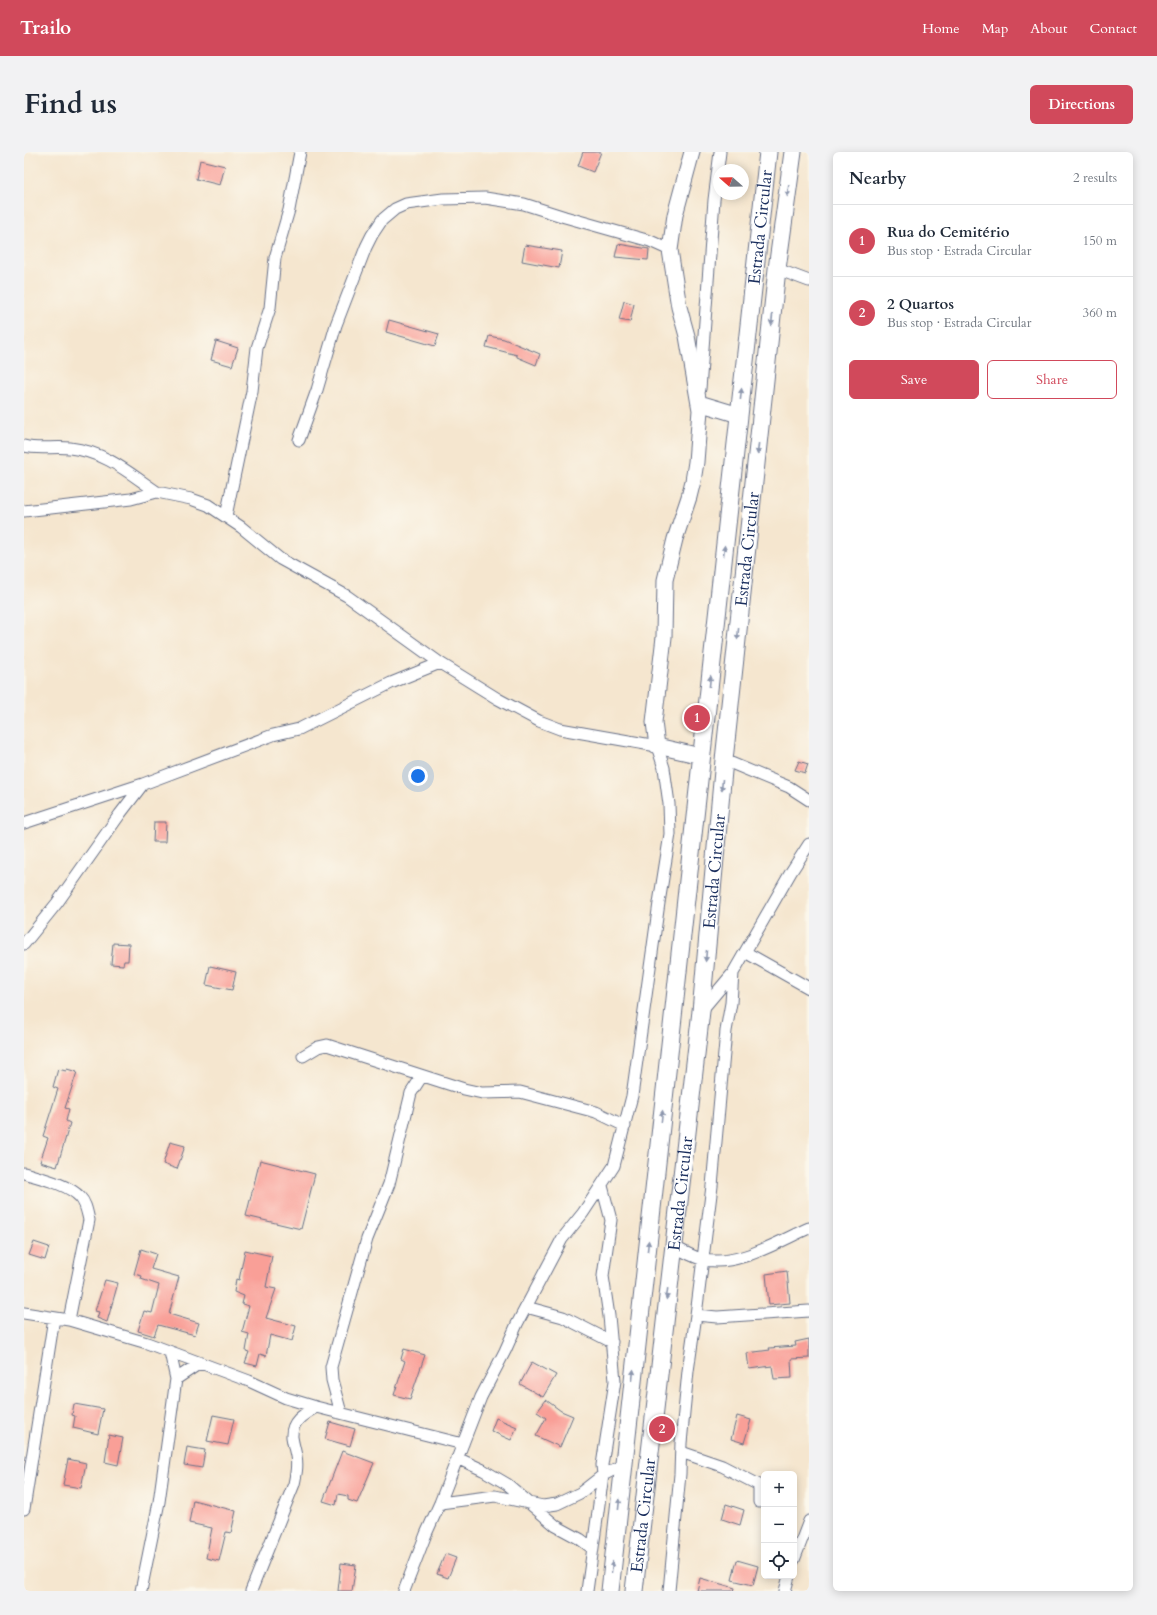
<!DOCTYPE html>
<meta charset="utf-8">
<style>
body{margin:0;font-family:Cardo,serif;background:#f2f2f3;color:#1f2937}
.controls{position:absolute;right:12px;bottom:12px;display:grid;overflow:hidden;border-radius:6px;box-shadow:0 2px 10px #0003}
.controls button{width:36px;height:36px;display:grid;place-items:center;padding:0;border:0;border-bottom:1px solid #e0e1e3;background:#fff;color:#1f2937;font:20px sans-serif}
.compass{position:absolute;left:689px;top:12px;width:36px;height:36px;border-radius:50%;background:#fff;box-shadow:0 2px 10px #0003;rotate:290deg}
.you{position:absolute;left:394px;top:624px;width:14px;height:14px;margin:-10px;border:3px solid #fff;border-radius:50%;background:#1a73e8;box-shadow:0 0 0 6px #1a73e833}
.badge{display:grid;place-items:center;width:26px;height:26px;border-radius:50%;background:#d1495b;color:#fff;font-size:13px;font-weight:700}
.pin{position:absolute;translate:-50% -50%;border:2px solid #fff;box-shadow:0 1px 4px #0006}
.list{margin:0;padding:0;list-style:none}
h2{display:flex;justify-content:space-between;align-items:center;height:52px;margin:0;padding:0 16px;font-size:17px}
h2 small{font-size:13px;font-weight:400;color:#747a83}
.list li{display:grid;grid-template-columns:26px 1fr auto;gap:12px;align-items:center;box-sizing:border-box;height:72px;padding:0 16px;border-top:1px solid #e0e1e3}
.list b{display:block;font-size:15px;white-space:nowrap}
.list p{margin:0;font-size:13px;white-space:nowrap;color:#747a83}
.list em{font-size:13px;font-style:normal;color:#747a83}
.actions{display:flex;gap:8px;padding:12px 16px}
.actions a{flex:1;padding:9px 0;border:1px solid #d1495b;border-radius:6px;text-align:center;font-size:14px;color:#d1495b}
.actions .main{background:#d1495b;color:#fff}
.icon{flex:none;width:22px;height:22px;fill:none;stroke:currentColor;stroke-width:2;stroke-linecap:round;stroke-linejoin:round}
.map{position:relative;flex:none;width:785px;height:1439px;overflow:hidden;border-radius:6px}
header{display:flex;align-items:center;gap:24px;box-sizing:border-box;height:56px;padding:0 20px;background:#d1495b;color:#fff}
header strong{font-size:19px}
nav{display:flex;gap:22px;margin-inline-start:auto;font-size:14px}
.intro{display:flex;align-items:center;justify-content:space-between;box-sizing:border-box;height:96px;padding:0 24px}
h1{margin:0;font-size:28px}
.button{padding:10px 18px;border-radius:6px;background:#d1495b;color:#fff;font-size:14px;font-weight:700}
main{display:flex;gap:24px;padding:0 24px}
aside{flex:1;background:#fff;border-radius:6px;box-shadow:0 2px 10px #0003}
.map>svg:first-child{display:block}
.building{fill:#f99f97}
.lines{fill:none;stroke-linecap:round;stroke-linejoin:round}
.street-casing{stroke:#676f86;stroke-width:13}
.secondary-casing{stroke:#676f86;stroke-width:17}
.primary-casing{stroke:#676f86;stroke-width:19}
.street{stroke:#fff;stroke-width:11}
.secondary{stroke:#fff;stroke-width:15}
.primary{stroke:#fff;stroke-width:17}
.oneway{fill:#8d97ae}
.labels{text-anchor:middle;stroke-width:3;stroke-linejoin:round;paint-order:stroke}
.street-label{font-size:17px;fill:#1b2f5e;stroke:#fbf7ec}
</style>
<header>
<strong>Trailo</strong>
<nav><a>Home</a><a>Map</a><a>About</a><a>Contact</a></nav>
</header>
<div class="intro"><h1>Find us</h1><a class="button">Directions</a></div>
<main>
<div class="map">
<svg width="785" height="1439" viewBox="0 0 785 1439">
<rect width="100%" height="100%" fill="#fbf7ec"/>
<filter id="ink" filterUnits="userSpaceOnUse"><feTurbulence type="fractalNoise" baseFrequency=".025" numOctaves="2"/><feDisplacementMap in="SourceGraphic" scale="8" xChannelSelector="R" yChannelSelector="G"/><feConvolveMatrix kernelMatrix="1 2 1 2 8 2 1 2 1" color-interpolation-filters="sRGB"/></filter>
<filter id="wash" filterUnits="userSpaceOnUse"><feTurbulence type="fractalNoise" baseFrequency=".012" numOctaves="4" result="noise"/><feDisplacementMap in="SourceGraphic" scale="16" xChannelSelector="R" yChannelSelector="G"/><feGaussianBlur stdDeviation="0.9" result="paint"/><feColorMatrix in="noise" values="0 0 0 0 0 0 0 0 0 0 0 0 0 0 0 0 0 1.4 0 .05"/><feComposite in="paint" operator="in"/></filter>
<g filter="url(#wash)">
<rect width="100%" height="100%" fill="#f5e6cf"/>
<g id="blocks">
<path class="building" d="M 559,0 L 577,0 L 569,20 L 554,14 Z
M 176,8 L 201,14 L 196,33 L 172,27 Z
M 594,92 L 625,97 L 624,108 L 591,105 Z
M 501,93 L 538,99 L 535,116 L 498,109 Z
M 600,149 L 610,152 L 606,170 L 595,168 Z
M 365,168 L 415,182 L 411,194 L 362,180 Z
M 465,184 L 480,187 L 516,202 L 512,213 L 493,205 L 493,203 L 462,195 Z
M 192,189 L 214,196 L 208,214 L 187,208 Z
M 775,609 L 784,612 L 781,621 L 771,618 Z
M 130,670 L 142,670 L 141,690 L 129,690 Z
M 89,791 L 105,792 L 104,809 L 100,809 L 99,813 L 87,812 Z
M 186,814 L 212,820 L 208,838 L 182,833 Z
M 34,917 L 42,919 L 43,917 L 53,920 L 41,956 L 45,957 L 42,969 L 46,971 L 33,1015 L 16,1010 L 24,986 L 19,984 L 34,937 L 29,935 Z
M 146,990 L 161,994 L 153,1017 L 139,1012 Z
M 236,1008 L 291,1022 L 277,1077 L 222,1064 Z
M 10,1090 L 25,1095 L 21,1108 L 5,1103 Z
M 117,1097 L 132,1102 L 127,1117 L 155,1125 L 145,1162 L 175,1171 L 171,1183 L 134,1173 L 130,1184 L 114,1179 L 120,1159 L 128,1161 L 135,1133 L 117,1127 L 118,1124 L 110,1122 Z
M 221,1098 L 248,1104 L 242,1135 L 252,1137 L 242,1166 L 272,1174 L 268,1189 L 246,1183 L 242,1204 L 236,1202 L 233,1214 L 221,1211 L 225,1200 L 222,1199 L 225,1182 L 218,1180 L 225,1154 L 218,1152 L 220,1144 L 210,1140 L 212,1127 L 215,1128 Z
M 763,1119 L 766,1151 L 745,1153 L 742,1122 Z
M 81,1128 L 94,1131 L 83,1170 L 73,1166 L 75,1160 L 71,1159 Z
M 785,1187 L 785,1206 L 767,1207 L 768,1226 L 750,1227 L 748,1214 L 725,1217 L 723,1201 L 746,1198 L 745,1196 L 772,1194 L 771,1190 Z
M 380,1197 L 401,1203 L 386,1247 L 370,1243 L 381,1209 L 377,1207 Z
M 508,1210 L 532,1223 L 519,1245 L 496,1232 Z
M 522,1248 L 537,1259 L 549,1264 L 536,1295 L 512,1284 L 522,1266 L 513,1260 Z
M 50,1252 L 79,1257 L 74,1282 L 49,1276 L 51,1264 L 48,1263 Z
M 189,1263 L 210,1267 L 204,1293 L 183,1289 Z
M 713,1264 L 727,1268 L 720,1291 L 707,1287 Z
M 472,1266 L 493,1275 L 487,1288 L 467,1279 Z
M 306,1270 L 331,1277 L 326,1294 L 301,1287 Z
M 85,1283 L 99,1286 L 94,1313 L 81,1310 Z
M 163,1295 L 181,1298 L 178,1316 L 160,1313 Z
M 318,1299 L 350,1311 L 333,1351 L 324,1348 L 324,1344 L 314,1342 L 312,1353 L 299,1349 Z
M 44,1307 L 62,1311 L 57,1336 L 39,1333 Z
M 169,1348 L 212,1359 L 207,1381 L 202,1380 L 195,1409 L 182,1406 L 188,1376 L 165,1371 Z
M 702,1352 L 720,1358 L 716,1373 L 698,1367 Z
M 421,1402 L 432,1406 L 424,1426 L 413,1422 Z
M 713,1408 L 734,1414 L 729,1433 L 708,1428 Z
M 317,1411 L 332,1413 L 328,1439 L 314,1439 Z
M 676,1426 L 711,1436 L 710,1439 L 673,1439 Z"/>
</g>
</g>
<g filter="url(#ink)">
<use href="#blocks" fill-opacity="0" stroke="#676f86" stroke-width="1"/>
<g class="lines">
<defs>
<path id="street" d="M 753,117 L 785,129
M 676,237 L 690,48 L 696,0
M 275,288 L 293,238 L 312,173 L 342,95 L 348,83 L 358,68 L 371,57 L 382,52 L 419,47 L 461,46 L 500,52 L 541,65 L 626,89 L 646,98
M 0,294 C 15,298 31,294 46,296 C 82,300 105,321 133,340
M 0,359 L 107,347 L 133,340 L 167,347 L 184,353 L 217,375 L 256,407 L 323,444 L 416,511 L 474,547 L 515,569 L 536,577 L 633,594 L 640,616 L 645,652 L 646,682 L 635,751 L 608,944 L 590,1014 L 559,1061 L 538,1087 L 493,1172 L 481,1199 L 457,1245 L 416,1351 L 402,1382 L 380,1439
M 202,364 L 228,239 L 233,196 L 246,156 L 251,106 L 265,58 L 276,0
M 700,608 L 765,635 L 785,648
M 0,671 L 119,632 L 249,583 L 275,577 L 367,531 L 416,511
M 0,792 L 33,751 L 96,662 L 119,632
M 721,800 L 785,836
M 677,859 L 709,821 L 767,720 L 785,692
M 279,904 L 294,895 L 303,893 L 440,937 L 458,941 L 496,940 L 572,960 L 601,974
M 0,1021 C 16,1026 44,1032 56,1045 C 62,1051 63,1060 65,1068 L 45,1168
M 649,1094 C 658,1099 668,1104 677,1107 C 711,1117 755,1089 785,1076
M 502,1155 L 539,1165 L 588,1190
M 0,1161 L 45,1168 L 123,1191 L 225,1229 L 262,1246 L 292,1255 L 439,1292
M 672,1163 L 693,1165 L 785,1159
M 152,1227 L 176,1211
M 317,1261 L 308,1228 L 307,1215 L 343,1087 L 365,1032 L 387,941 L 398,924
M 657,1300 L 698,1314 L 735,1333 L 735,1350
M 433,1306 L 459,1318 L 483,1332 L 532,1374 L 556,1387 L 568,1396
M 416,1351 L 471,1344 L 519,1354 L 533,1352 L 556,1341 L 579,1323 L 599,1313
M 0,1357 L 30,1166
M 770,1408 L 785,1369
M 117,1439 L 135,1350 L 152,1227 L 146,1200
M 227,1439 L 270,1332 C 272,1323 274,1314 272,1304 C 271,1298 269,1292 268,1285 C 267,1269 280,1262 292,1255
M 563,1439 L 579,1323 L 578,1313 L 591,1229 L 585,1164 L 579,1124 L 587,1068 L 578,1034
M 645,1439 L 656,1322 L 657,1291 L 664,1219 L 672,1163 L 688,1034 L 702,879 L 707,851 L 709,821
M 761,1439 L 765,1424"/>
<path id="secondary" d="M 668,0 L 651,63 L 646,98 L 655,155 L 663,184 L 676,258 L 672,310 L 669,329 L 665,345 L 651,387 L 641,428 L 640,485 L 630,570 L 633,594 L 677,604
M 675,251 L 715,263"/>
<g id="primary">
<path id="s1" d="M 586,1439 L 744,0"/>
<path id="s2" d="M 610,1439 L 677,859 L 700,608 L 753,117 L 769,0"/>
</g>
</defs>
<use href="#street" class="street-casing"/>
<use href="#secondary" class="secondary-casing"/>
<use href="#primary" class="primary-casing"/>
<use href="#street" class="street"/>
<use href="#secondary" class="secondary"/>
<use href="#primary" class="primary"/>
</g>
<defs><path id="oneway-solid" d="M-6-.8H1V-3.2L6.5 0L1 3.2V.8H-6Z"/></defs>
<g class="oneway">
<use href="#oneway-solid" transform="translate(764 39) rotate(98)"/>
<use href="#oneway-solid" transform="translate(748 168) rotate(96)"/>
<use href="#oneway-solid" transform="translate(717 242) rotate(-84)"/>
<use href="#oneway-solid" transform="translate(734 297) rotate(96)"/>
<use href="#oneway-solid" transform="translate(700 399) rotate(-84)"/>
<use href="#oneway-solid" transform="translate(714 482) rotate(96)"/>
<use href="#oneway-solid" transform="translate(686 529) rotate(-84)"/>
<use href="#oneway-solid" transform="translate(698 633) rotate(95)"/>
<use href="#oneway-solid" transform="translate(682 804) rotate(95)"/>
<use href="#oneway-solid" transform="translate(638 964) rotate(-84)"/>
<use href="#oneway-solid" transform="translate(624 1094) rotate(-84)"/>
<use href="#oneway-solid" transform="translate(643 1142) rotate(97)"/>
<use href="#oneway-solid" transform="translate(609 1223) rotate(-84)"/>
<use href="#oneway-solid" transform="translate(595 1352) rotate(-84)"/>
<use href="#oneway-solid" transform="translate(588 1415) rotate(-84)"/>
</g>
</g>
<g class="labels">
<g class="street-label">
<text dy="6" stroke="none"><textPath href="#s1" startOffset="1372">Estrada Circular</textPath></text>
<text dy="6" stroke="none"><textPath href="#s2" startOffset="1048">Estrada Circular</textPath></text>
<text dy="6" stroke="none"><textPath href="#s2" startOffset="724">Estrada Circular</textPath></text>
<text dy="6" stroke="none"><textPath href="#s2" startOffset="400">Estrada Circular</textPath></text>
<text dy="6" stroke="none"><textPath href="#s2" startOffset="76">Estrada Circular</textPath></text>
</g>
</g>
</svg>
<div class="controls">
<button>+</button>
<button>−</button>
<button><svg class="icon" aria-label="locate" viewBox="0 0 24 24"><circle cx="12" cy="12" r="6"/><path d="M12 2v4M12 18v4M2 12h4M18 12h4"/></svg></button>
</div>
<svg class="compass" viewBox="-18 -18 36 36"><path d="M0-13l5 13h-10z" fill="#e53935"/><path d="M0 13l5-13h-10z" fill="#747a83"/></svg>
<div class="you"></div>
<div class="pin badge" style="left:673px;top:566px">1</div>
<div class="pin badge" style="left:638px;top:1277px">2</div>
</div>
<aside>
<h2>Nearby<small>2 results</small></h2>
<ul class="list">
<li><span class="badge">1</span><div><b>Rua do Cemitério</b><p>Bus stop · Estrada Circular</p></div><em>150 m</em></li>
<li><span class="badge">2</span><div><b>2 Quartos</b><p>Bus stop · Estrada Circular</p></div><em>360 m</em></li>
</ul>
<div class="actions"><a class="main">Save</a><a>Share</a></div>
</aside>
</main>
